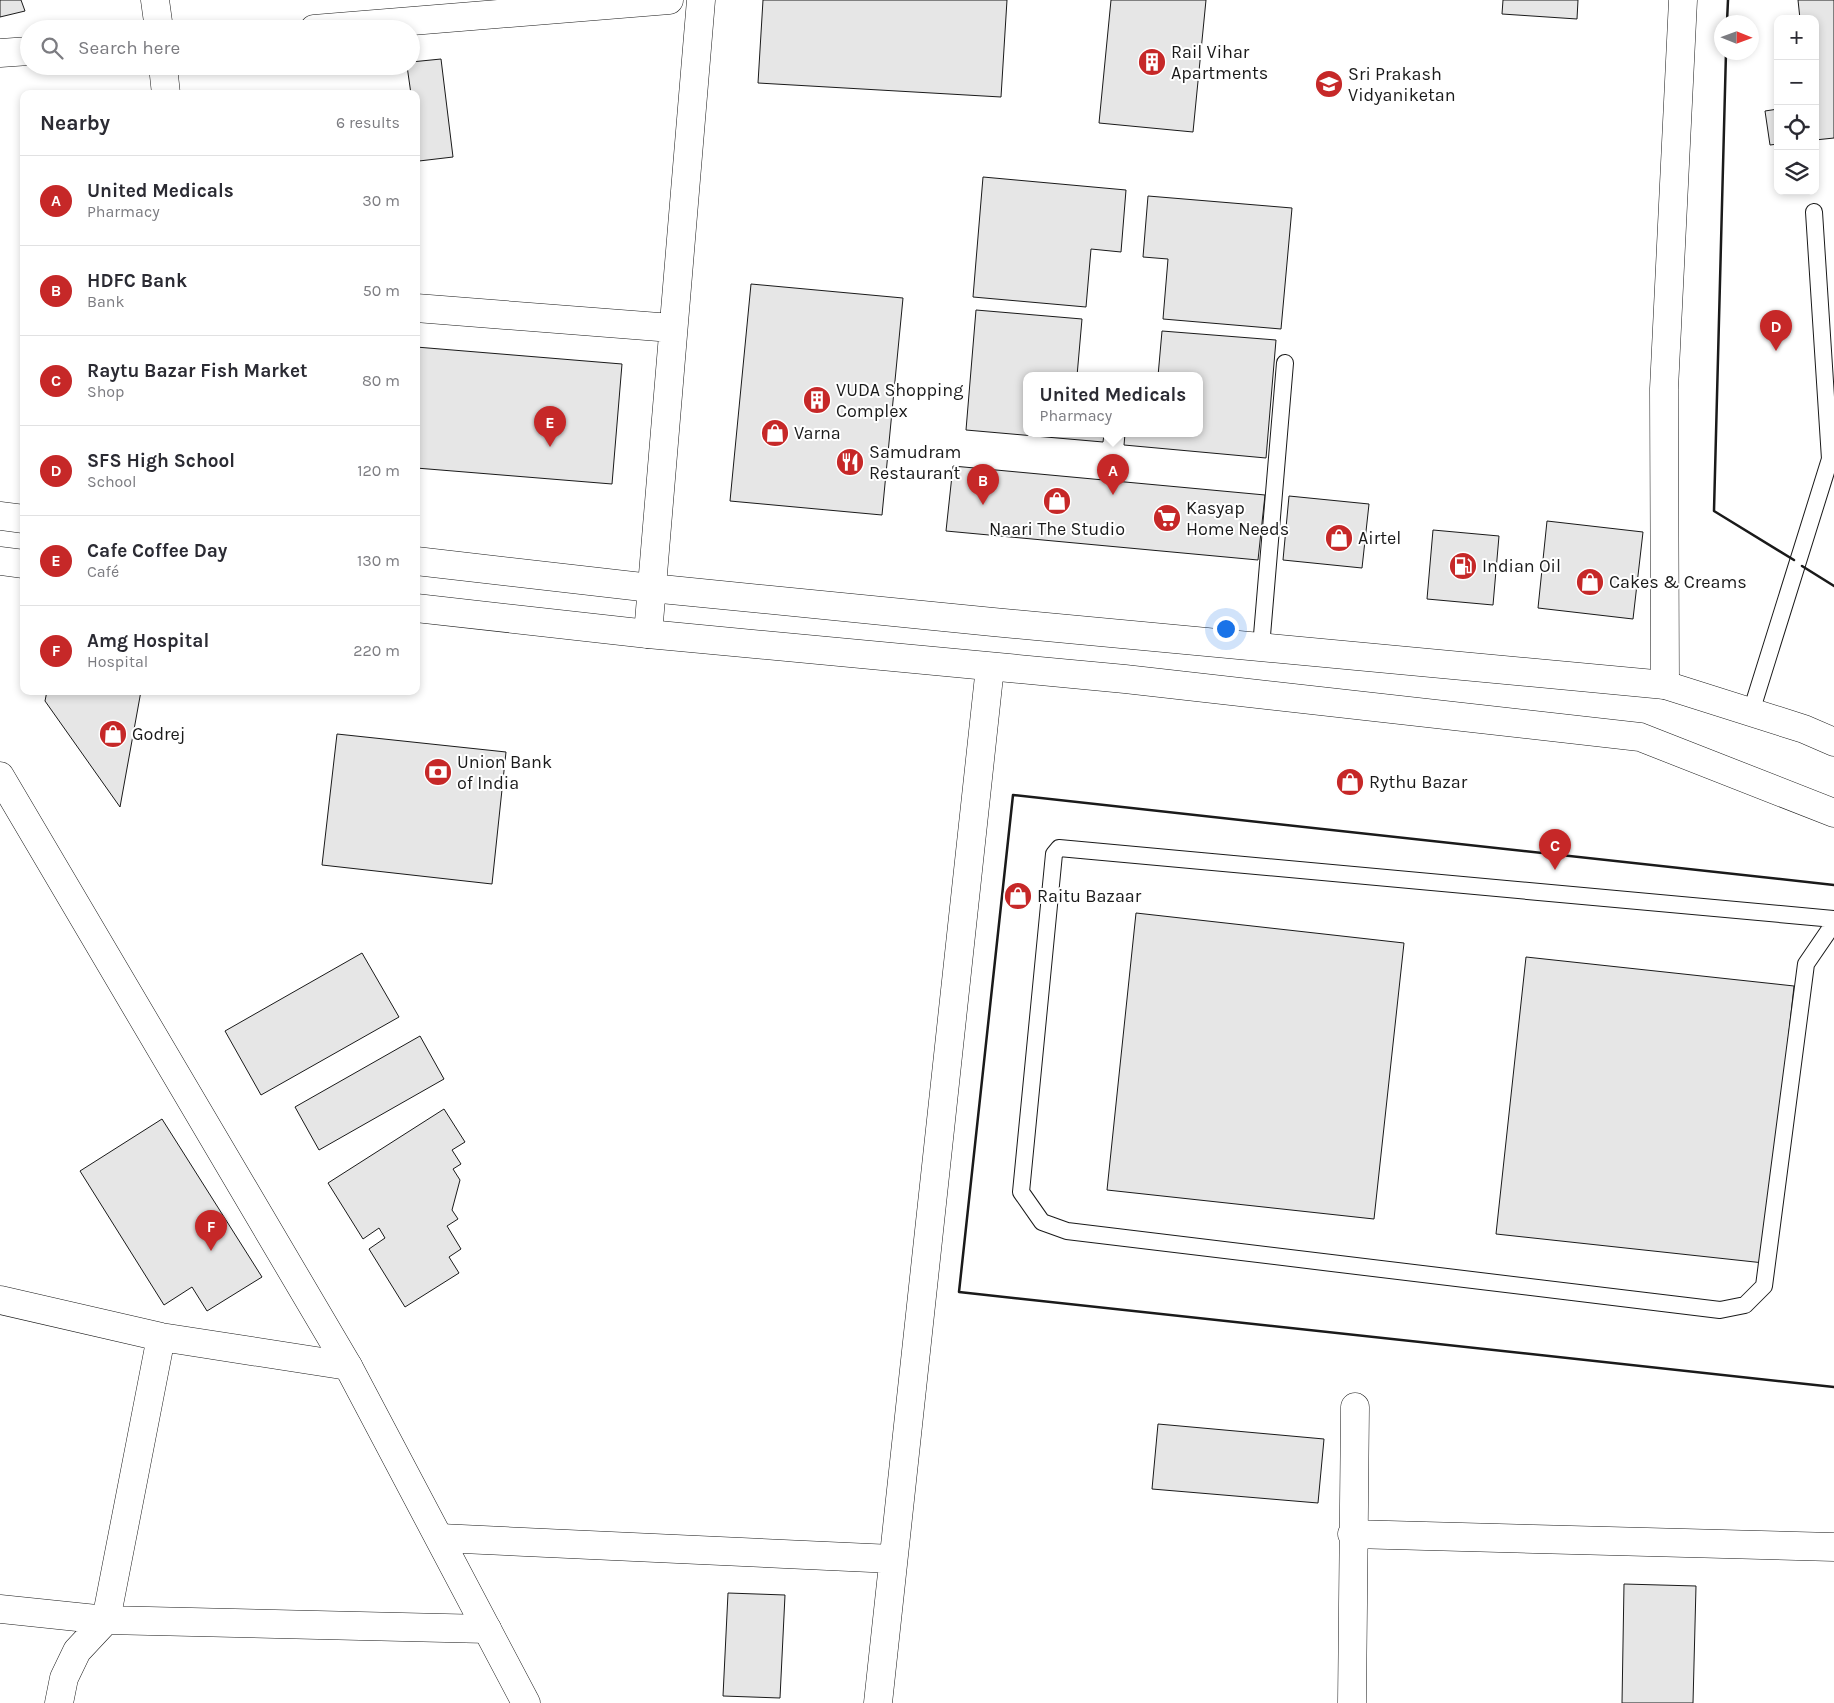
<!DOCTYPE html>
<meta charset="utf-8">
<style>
body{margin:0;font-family:Karla,sans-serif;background:#f2f2f3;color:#2b2b33}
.controls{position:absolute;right:15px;top:15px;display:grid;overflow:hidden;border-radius:10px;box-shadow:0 2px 8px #0003}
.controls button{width:45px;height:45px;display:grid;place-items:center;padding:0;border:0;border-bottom:1px solid #e1e1e2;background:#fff;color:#2b2b33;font:25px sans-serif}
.compass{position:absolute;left:1714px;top:15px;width:45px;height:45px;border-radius:50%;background:#fff;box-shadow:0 2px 8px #0003;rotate:91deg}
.you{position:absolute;left:1225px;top:628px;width:18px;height:18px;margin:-12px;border:4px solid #fff;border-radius:50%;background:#1a73e8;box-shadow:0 0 0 8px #1a73e833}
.badge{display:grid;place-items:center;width:32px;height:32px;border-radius:50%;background:#c62828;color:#fff;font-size:16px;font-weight:700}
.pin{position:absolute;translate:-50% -41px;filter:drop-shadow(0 1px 2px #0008)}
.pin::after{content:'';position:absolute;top:26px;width:18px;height:15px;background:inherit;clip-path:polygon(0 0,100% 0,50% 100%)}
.popup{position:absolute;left:1023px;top:372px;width:180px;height:65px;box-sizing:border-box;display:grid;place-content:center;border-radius:10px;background:#fff;filter:drop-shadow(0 1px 4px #0005);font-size:16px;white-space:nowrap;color:#7c7c81}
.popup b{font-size:19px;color:#2b2b33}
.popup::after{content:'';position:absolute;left:50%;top:100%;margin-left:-10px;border:10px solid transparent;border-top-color:#fff}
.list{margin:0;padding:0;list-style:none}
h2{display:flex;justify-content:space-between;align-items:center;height:65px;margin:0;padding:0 20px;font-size:21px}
h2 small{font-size:16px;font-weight:400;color:#7c7c81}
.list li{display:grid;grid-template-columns:32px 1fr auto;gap:15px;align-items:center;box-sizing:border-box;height:90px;padding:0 20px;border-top:1px solid #e1e1e2}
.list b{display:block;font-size:19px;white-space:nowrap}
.list p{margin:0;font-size:16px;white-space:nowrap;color:#7c7c81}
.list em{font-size:16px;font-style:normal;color:#7c7c81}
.icon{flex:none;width:28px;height:28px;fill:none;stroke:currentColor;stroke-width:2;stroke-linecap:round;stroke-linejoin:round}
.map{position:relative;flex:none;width:1834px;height:1703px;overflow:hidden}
.search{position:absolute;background:#fff;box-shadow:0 2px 8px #0003;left:20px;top:20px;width:400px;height:55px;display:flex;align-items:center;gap:12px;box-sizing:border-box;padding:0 18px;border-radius:28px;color:#7c7c81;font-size:19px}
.panel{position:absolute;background:#fff;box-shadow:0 2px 8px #0003;left:20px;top:90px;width:400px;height:605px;border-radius:10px}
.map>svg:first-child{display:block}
.building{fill:#e6e6e6;stroke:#1a1a1a}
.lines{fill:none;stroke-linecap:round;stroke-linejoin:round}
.lane-casing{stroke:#1a1a1a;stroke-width:18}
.street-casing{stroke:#1a1a1a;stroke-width:29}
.secondary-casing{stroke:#1a1a1a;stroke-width:29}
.lane{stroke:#fff;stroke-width:16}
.street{stroke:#fff;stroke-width:28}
.secondary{stroke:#fff;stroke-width:28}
.wall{stroke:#1a1a1a;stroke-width:2.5}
.labels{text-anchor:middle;stroke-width:4;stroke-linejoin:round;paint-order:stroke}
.poi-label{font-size:18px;fill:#1a1a1a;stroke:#fff;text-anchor:start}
</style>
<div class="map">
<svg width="1834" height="1703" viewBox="0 0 1834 1703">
<rect width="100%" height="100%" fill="#fff"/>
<path class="building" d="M 0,0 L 21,0 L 25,11 L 0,17 Z
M 763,0 L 1007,0 L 1001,97 L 758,83 Z
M 1111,0 L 1206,0 L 1193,132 L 1099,123 Z
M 1503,0 L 1578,0 L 1577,19 L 1502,14 Z
M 1798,0 L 1834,0 L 1834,138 L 1815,140 L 1815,19 L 1800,19 Z
M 441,59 L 453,157 L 419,161 L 416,140 L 416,94 L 411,94 L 407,66 L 411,66 L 411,62 Z
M 1778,109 L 1778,144 L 1770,145 L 1765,111 Z
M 983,177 L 1126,190 L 1121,252 L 1091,249 L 1086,307 L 973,297 Z
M 1148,196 L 1292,208 L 1281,329 L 1163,319 L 1168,259 L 1143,257 Z
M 751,284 L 903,298 L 882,515 L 730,501 Z
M 976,310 L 1082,319 L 1077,376 L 1027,376 L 1027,434 L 1104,434 L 1103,442 L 966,430 Z
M 1162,331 L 1276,340 L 1266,458 L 1124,445 L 1125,434 L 1199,434 L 1199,376 L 1158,376 Z
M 416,347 L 622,364 L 612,484 L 416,468 Z
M 953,466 L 1265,495 L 1258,560 L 946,531 Z
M 1289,496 L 1369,504 L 1362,568 L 1283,560 Z
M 1547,521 L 1643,532 L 1633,619 L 1538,608 Z
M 1433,530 L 1499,536 L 1493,605 L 1427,599 Z
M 47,691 L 141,691 L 120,807 L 45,701 Z
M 337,734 L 506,752 L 492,884 L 322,865 Z
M 1136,913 L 1404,943 L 1374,1219 L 1107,1190 Z
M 362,953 L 399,1017 L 261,1095 L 225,1031 Z
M 1526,957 L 1794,986 L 1764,1263 L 1496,1234 Z
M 420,1036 L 444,1079 L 319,1150 L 295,1107 Z
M 444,1109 L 465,1142 L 452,1150 L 461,1164 L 453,1169 L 460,1180 L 452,1210 L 458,1219 L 447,1226 L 461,1249 L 449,1257 L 459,1273 L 405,1307 L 369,1249 L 385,1238 L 379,1228 L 363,1239 L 328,1183 Z
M 162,1119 L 262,1277 L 207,1311 L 192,1287 L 164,1305 L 80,1171 Z
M 1158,1424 L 1324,1439 L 1318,1503 L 1152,1489 Z
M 1624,1584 L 1696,1586 L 1693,1703 L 1622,1703 Z
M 728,1593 L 785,1595 L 780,1698 L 723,1696 Z"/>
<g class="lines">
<defs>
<path id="lane" d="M 1261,647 L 1285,363
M 1751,712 L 1830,459 L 1814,212
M 1834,919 L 1059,848 L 1054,854 L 1021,1192 L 1042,1222 L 1067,1231 L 1720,1310 L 1745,1305 L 1764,1286 L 1806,964 L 1834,923"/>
<path id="street" d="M 155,0 L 159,29
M 314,29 L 669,0
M 0,53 L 29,51
M 163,66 L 166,94
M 416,308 L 672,328
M 648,634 L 701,0
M 1665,685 L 1664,389 L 1683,0
M 0,1300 L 161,1337 L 348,1366
M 1352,1534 L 1834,1547
M 440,1538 L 893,1559
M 0,1609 L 106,1620 L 487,1629
M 59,1703 L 64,1678 L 77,1651 L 106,1620 L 161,1337
M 878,1703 L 990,667
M 1352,1703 L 1355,1407"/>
<path id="secondary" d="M 0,516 L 24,519
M 0,561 L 24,564
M 416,561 L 651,588 L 993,622 L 1665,685 L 1804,729 L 1834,742
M 416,608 L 648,634 L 1125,679 L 1640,737 L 1834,813
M 0,776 L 348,1366 L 526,1703"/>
</defs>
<use href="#lane" class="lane-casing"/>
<use href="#street" class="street-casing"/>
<use href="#secondary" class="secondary-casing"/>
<use href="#lane" class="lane"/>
<use href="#street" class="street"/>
<use href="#secondary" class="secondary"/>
<path class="wall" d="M 1727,22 L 1728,0
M 1726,52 L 1714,511 L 1794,560
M 1802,566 L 1834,586
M 1834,885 L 1013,795 L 959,1292 L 1834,1387"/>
</g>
<defs>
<symbol id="building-disc" viewBox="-11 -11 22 22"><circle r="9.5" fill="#c62828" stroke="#fff"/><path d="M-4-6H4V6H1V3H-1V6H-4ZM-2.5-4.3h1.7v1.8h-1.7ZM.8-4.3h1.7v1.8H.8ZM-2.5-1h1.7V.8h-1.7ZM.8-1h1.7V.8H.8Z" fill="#fff"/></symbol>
<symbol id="school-disc" viewBox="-11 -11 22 22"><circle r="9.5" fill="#c62828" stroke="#fff"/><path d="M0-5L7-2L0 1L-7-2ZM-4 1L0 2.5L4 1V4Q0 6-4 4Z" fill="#fff"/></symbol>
<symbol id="shop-disc" viewBox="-11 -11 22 22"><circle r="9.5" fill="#c62828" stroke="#fff"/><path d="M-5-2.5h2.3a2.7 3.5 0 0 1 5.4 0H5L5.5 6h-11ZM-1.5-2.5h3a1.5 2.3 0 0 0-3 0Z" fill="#fff"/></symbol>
<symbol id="restaurant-disc" viewBox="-11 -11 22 22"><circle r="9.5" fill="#c62828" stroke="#fff"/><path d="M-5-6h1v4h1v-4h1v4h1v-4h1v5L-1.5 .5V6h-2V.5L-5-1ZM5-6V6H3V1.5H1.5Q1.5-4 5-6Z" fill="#fff"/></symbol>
<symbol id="supermarket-disc" viewBox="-11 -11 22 22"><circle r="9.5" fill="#c62828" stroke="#fff"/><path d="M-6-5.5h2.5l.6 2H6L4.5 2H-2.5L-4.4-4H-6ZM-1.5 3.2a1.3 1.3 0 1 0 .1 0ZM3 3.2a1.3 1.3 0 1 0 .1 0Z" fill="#fff"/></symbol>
<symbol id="fuel-disc" viewBox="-11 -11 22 22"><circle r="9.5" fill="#c62828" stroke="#fff"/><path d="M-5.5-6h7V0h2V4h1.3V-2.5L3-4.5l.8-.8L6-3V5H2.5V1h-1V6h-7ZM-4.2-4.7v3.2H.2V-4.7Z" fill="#fff"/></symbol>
<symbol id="bank-disc" viewBox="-11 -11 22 22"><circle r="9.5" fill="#c62828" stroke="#fff"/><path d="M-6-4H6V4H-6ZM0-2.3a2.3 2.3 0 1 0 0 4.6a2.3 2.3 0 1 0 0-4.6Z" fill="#fff"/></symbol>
</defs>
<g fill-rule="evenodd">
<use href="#building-disc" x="1136" y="46" width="32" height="32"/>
<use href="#school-disc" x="1313" y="68" width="32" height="32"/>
<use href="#building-disc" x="801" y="384" width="32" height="32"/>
<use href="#shop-disc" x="759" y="417" width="32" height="32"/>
<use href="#restaurant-disc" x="834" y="446" width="32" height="32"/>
<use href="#shop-disc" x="1041" y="485" width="32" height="32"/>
<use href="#supermarket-disc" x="1151" y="502" width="32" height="32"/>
<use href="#shop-disc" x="1323" y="522" width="32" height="32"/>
<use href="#fuel-disc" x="1447" y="550" width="32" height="32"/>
<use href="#shop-disc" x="1574" y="566" width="32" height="32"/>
<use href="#shop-disc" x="97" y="718" width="32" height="32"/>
<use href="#bank-disc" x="422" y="756" width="32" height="32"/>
<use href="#shop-disc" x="1334" y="766" width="32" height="32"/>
<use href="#shop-disc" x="1002" y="880" width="32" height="32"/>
</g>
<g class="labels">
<g class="poi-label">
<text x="1171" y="58">Rail Vihar<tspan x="1171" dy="21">Apartments</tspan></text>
<text x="1348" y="80">Sri Prakash<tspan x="1348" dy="21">Vidyaniketan</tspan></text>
<text x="836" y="396">VUDA Shopping<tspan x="836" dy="21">Complex</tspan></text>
<text x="794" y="439">Varna</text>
<text x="869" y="458">Samudram<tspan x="869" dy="21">Restaurant</tspan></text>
<text x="1186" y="514">Kasyap<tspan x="1186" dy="21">Home Needs</tspan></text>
<text x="1057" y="535" text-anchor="middle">Naari The Studio</text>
<text x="1358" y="544">Airtel</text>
<text x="1482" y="572">Indian Oil</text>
<text x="1609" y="588">Cakes &amp; Creams</text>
<text x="132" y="740">Godrej</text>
<text x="457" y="768">Union Bank<tspan x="457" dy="21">of India</tspan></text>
<text x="1369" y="788">Rythu Bazar</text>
<text x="1037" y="902">Raitu Bazaar</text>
</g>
</g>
</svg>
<div class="controls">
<button>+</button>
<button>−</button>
<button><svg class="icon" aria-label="locate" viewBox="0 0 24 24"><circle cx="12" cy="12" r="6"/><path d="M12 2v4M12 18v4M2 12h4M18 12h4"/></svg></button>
<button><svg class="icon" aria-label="layers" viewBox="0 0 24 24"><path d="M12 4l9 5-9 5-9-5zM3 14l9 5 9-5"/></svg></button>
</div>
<svg class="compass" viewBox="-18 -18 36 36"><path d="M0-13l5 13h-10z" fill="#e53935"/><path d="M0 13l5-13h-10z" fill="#7c7c81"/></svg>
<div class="you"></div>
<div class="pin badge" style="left:1113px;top:495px">A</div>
<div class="popup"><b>United Medicals</b>Pharmacy</div>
<div class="pin badge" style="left:983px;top:505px">B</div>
<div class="pin badge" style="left:1555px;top:870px">C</div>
<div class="pin badge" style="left:1776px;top:351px">D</div>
<div class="pin badge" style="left:550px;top:447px">E</div>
<div class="pin badge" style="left:211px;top:1251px">F</div>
<div class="search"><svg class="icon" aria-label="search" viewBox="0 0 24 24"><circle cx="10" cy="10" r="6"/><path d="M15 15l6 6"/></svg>Search here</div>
<section class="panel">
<h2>Nearby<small>6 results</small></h2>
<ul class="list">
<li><span class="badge">A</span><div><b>United Medicals</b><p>Pharmacy</p></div><em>30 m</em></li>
<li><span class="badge">B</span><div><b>HDFC Bank</b><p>Bank</p></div><em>50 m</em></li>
<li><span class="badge">C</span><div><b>Raytu Bazar Fish Market</b><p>Shop</p></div><em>80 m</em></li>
<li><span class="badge">D</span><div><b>SFS High School</b><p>School</p></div><em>120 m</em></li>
<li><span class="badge">E</span><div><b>Cafe Coffee Day</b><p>Café</p></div><em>130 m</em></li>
<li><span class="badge">F</span><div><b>Amg Hospital</b><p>Hospital</p></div><em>220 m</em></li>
</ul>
</section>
</div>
